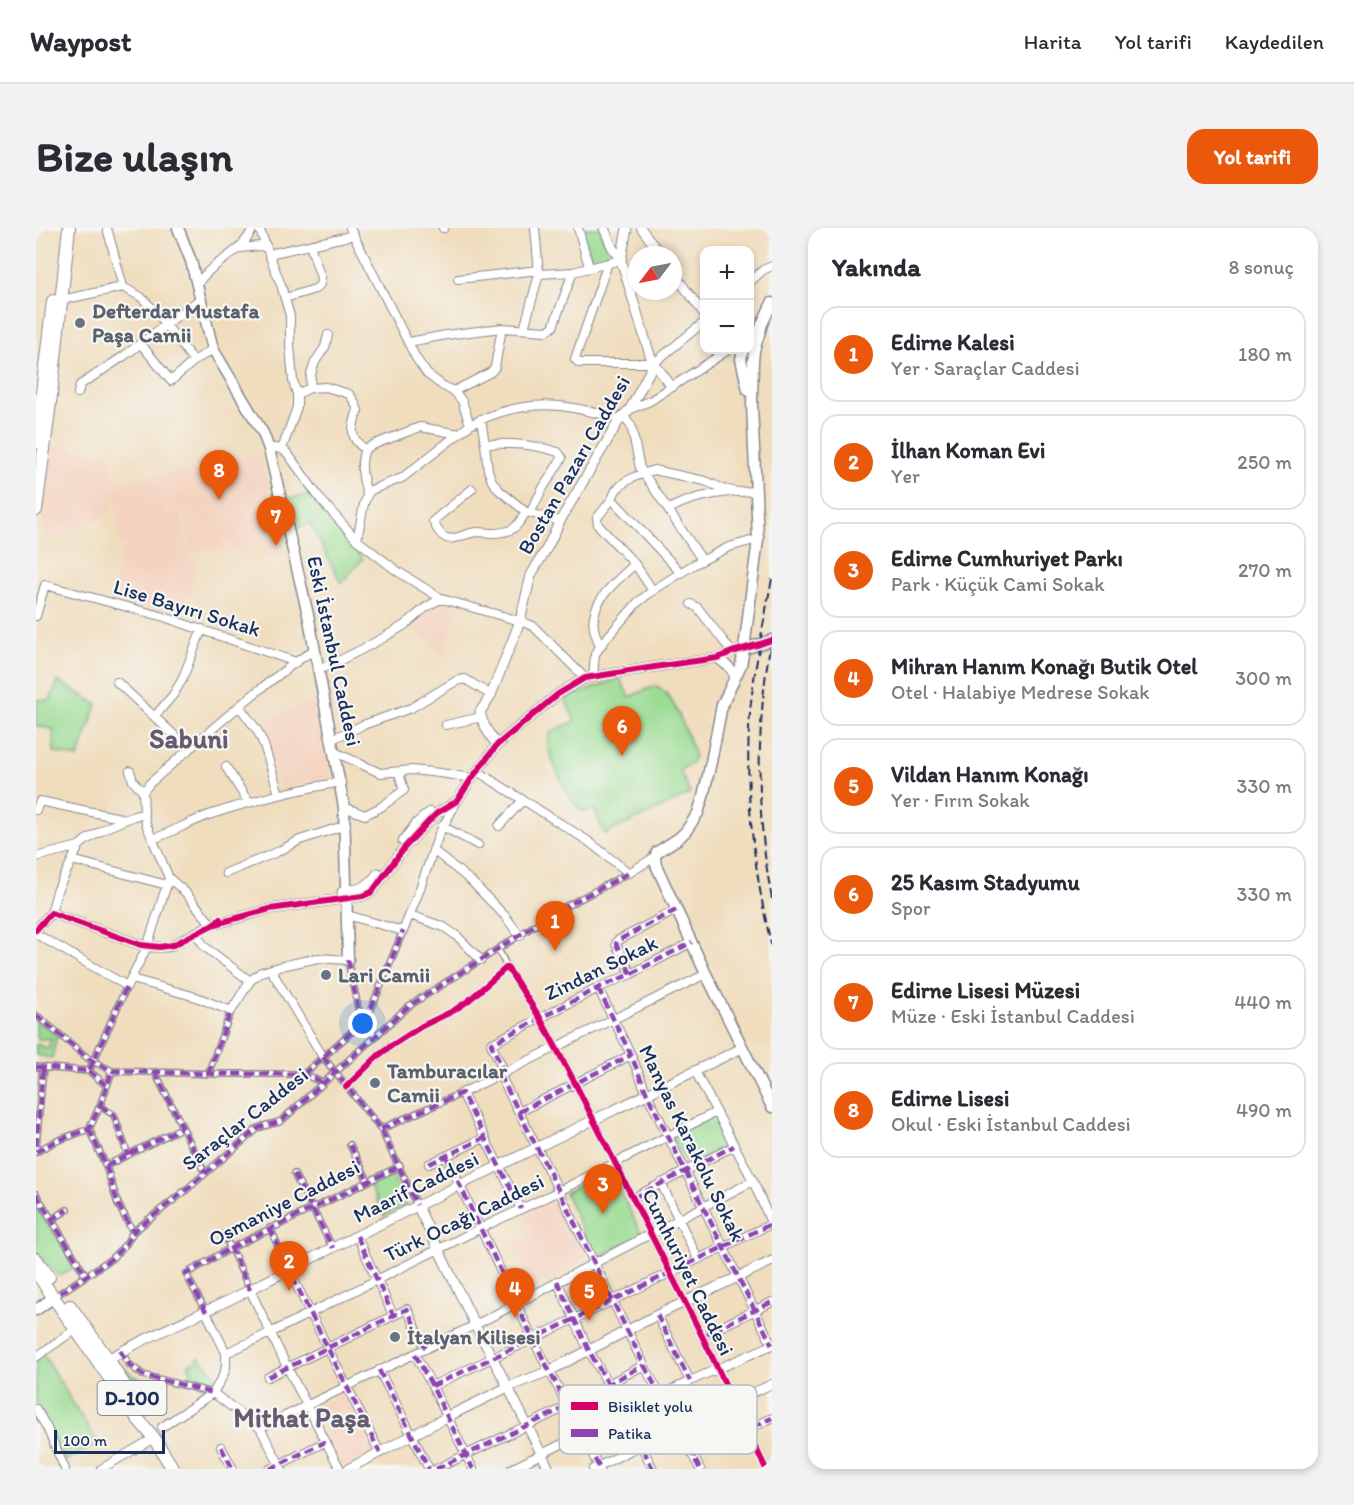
<!DOCTYPE html>
<html lang="tr">
<meta charset="utf-8">
<style>
body{margin:0;font-family:Itim,sans-serif;background:#f2f2f3;color:#2b2b33}
.controls{position:absolute;right:18px;top:18px;display:grid;overflow:hidden;border-radius:12px;box-shadow:0 3px 9px #0003}
.controls button{width:54px;height:54px;display:grid;place-items:center;padding:0;border:0;border-bottom:2px solid #e1e1e2;background:#fff;color:#2b2b33;font:30px sans-serif}
.compass{position:absolute;left:592px;top:18px;width:54px;height:54px;border-radius:50%;background:#fff;box-shadow:0 3px 9px #0003;rotate:238deg}
.scale{position:absolute;left:18px;bottom:15px;width:111px;box-sizing:border-box;padding-left:6px;border:3px solid #1b2f5e;border-top:0;font-size:16px;line-height:21px;white-space:nowrap;color:#1b2f5e;-webkit-text-stroke:4px #f6f6f2;paint-order:stroke}
.you{position:absolute;left:327px;top:796px;width:21px;height:21px;margin:-15px;border:4px solid #fff;border-radius:50%;background:#1a73e8;box-shadow:0 0 0 9px #1a73e833}
.badge{display:grid;place-items:center;width:39px;height:39px;border-radius:50%;background:#ea580c;color:#fff;font-size:20px;font-weight:700}
.pin{position:absolute;translate:-50% -50px;filter:drop-shadow(0 2px 3px #0008)}
.pin::after{content:'';position:absolute;top:32px;width:21px;height:18px;background:inherit;clip-path:polygon(0 0,100% 0,50% 100%)}
.list{margin:0;padding:0;list-style:none}
h2{display:flex;justify-content:space-between;align-items:center;height:78px;margin:0;padding:0 24px;font-size:26px}
h2 small{font-size:20px;font-weight:400;color:#7c7c81}
.list li{display:grid;grid-template-columns:39px 1fr auto;gap:18px;align-items:center;box-sizing:border-box;height:96px;margin:0 12px 12px;padding:0 12px;border:2px solid #e1e1e2;border-radius:18px}
.list b{display:block;font-size:22px;white-space:nowrap}
.list p{margin:0;font-size:20px;white-space:nowrap;color:#7c7c81}
.list em{font-size:20px;font-style:normal;color:#7c7c81}
.map{position:relative;flex:none;width:736px;height:1241px;overflow:hidden;border-radius:18px}
header{display:flex;align-items:center;gap:36px;box-sizing:border-box;height:84px;padding:0 30px;background:#fff;border-bottom:2px solid #e1e1e2}
header strong{font-size:28px}
nav{display:flex;gap:33px;margin-inline-start:auto;font-size:21px}
.intro{display:flex;align-items:center;justify-content:space-between;box-sizing:border-box;height:144px;padding:0 36px}
h1{margin:0;font-size:42px}
.button{padding:15px 27px;border-radius:18px;background:#ea580c;color:#fff;font-size:21px;font-weight:700}
main{display:flex;gap:36px;padding:0 36px}
aside{flex:1;background:#fff;border-radius:18px;box-shadow:0 3px 9px #0003}
.map>svg:first-child{display:block}
.built{fill:#f4d3c0}
.green{fill:#9bdc93;stroke:#5b8678;stroke-width:1.5}
.lines{fill:none;stroke-linecap:round;stroke-linejoin:round}
.pedestrian-casing{stroke:#86868e;stroke-width:8}
.minor-casing{stroke:#86868e;stroke-width:10}
.tertiary-casing{stroke:#86868e;stroke-width:11}
.secondary-casing{stroke:#86868e;stroke-width:13}
.primary-casing{stroke:#86868e;stroke-width:14}
.pedestrian{stroke:#fff;stroke-width:5}
.minor{stroke:#fff;stroke-width:8}
.tertiary{stroke:#fff;stroke-width:9}
.secondary{stroke:#fff;stroke-width:10}
.primary{stroke:#fff;stroke-width:12}
.rail{stroke:#1b2f5e;stroke-width:2;stroke-dasharray:9 4.5;stroke-linecap:butt}
.quiet{stroke:#8e44ad;stroke-width:4.5;stroke-dasharray:9 4.5;stroke-linecap:butt}
.cycleway-casing{stroke:#f6f6f2;stroke-width:10}
.cycleway{stroke:#d6006c;stroke-width:6}
.worship-dot{fill:#6b7280;stroke:#f6f6f2;stroke-width:2}
.labels{text-anchor:middle;stroke-width:4.5;stroke-linejoin:round;paint-order:stroke}
.shield{fill:#f6f6f2;stroke:#5d6b8a;stroke-width:1.5}
.shield-label{font-size:20px;font-weight:bold;fill:#1b2f5e}
.worship-label{font-size:21px;font-weight:bold;fill:#5b616d;stroke:#f6f6f2;text-anchor:start}
.street-label{font-size:21px;fill:#1b2f5e;stroke:#f6f6f2}
.district-label{font-size:27px;font-weight:bold;fill:#665c71;stroke:#f6f6f2}
.key{fill:#f6f6f2;stroke:#b4bac6;stroke-width:1.5}
.key-label{font-size:16px;fill:#1b2f5e}
</style>
<header>
<strong>Waypost</strong>
<nav><a>Harita</a><a>Yol tarifi</a><a>Kaydedilen</a></nav>
</header>
<div class="intro"><h1>Bize ulaşın</h1><a class="button">Yol tarifi</a></div>
<main>
<div class="map">
<svg width="736" height="1241" viewBox="0 0 736 1241">
<rect width="100%" height="100%" fill="#f6f6f2"/>
<filter id="ink" filterUnits="userSpaceOnUse"><feTurbulence type="fractalNoise" baseFrequency=".0167" numOctaves="2"/><feDisplacementMap in="SourceGraphic" scale="12" xChannelSelector="R" yChannelSelector="G"/><feConvolveMatrix kernelMatrix="1 2 1 2 8 2 1 2 1" color-interpolation-filters="sRGB"/></filter>
<filter id="wash" filterUnits="userSpaceOnUse"><feTurbulence type="fractalNoise" baseFrequency=".008" numOctaves="4" result="noise"/><feDisplacementMap in="SourceGraphic" scale="24" xChannelSelector="R" yChannelSelector="G"/><feGaussianBlur stdDeviation="1.35" result="paint"/><feColorMatrix in="noise" values="0 0 0 0 0 0 0 0 0 0 0 0 0 0 0 0 0 1.4 0 .05"/><feComposite in="paint" operator="in"/></filter>
<g filter="url(#wash)">
<rect width="100%" height="100%" fill="#f0ddbd"/>
<path class="built" d="M 14,218 L 75,226 L 77,245 L 77,280 L 63,292 L 44,298 L 27,311 L 5,310 Z
M 223,227 L 251,327 L 227,329 L 224,312 L 211,317 L 211,322 L 184,326 L 182,320 L 155,326 L 147,279 L 132,283 L 124,247 Z
M 122,247 L 129,286 L 144,283 L 154,330 L 164,329 L 148,391 L 75,370 L 88,318 L 82,315 L 80,256 Z
M 402,375 L 421,380 L 416,402 L 407,427 L 387,409 L 376,395 Z
M 279,475 L 294,549 L 245,559 L 224,497 L 250,482 Z
M 521,969 L 552,1032 L 496,1059 L 484,1035 L 487,1033 L 480,1016 L 498,1007 L 487,985 Z
M 312,1163 L 341,1223 L 308,1239 L 278,1180 Z"/>
<path class="green" d="M 544,0 L 563,0 L 573,26 L 556,31 Z
M 272,267 L 327,331 L 305,355 L 274,295 L 256,302 L 249,271 Z
M 584,450 L 593,469 L 619,458 C 637,461 653,512 659,529 L 655,536 L 644,542 L 654,566 L 569,606 L 558,581 C 553,583 550,585 545,582 C 534,576 514,530 512,518 C 511,512 512,508 515,504 L 539,493 L 529,471 Z
M 22,453 L 61,476 L 42,530 L 18,524 L 17,501 L 0,498 L 0,472 L 14,472 Z
M 0,791 L 21,807 L 16,830 L 0,827 L 0,816 L 12,821 L 15,810 L 2,811 L 0,809 Z
M 679,886 L 695,917 L 652,939 L 636,908 Z
M 573,941 L 606,1007 L 560,1030 L 529,965 Z
M 355,946 L 370,977 L 348,988 L 333,956 Z
M 0,977 L 40,1038 L 24,1048 L 18,1045 L 0,1022 Z
M 7,1126 L 62,1216 L 29,1233 L 0,1174 L 0,1131 Z
M 163,1129 L 182,1149 L 167,1161 L 160,1150 L 154,1149 L 155,1141 L 152,1138 L 155,1134 L 158,1136 Z
M 77,1137 L 86,1137 L 96,1147 L 112,1154 L 116,1174 L 111,1185 Z"/>
</g>
<g filter="url(#ink)">
<g class="lines">
<defs>
<path id="pedestrian" d="M 462,721 L 471,739
M 312,732 L 322,780 L 328,793 L 339,808
M 0,787 L 53,831 L 76,843 L 184,846 L 268,846 L 287,855
M 287,829 L 345,901 L 381,977
M 0,839 L 53,843 L 91,758
M 53,843 L 71,858
M 119,844 L 169,945
M 172,846 L 195,783
M 268,846 L 328,793 L 333,786 L 367,703
M 64,878 L 78,887 L 92,927
M 53,901 L 70,938 L 82,976 L 97,1004
M 345,901 L 426,865
M 314,917 L 332,953
M 0,918 L 7,840
M 0,924 L 18,914 L 53,901 L 64,878 L 76,843
M 70,938 L 145,900
M 258,946 L 297,1020
M 0,966 L 50,1048
M 15,992 L 31,982
M 234,1000 L 253,1042
M 187,1007 L 195,1020 L 214,1062
M 24,1065 L 75,1031 L 90,1016 L 97,1004 L 150,962 L 221,901 C 229,896 237,897 245,893 L 373,778 L 521,683 L 593,645
M 170,1084 L 150,1046 L 195,1020 L 364,938
M 84,1123 L 94,1137 L 107,1147 L 177,1165"/>
<path id="minor" d="M 71,0 L 87,59 L 105,69 L 120,84 L 158,133
M 223,0 L 245,57 L 254,88 L 254,118 L 257,153 L 261,166 L 261,179 L 246,221
M 314,0 L 380,130 L 391,146 L 407,158 L 418,163 L 426,173 L 434,197
M 407,0 L 408,0
M 542,0 L 553,39
M 605,0 L 625,27
M 204,20 L 224,18 L 231,20
M 233,26 L 318,7
M 572,35 L 542,122 L 539,131 L 543,135 L 618,135 L 668,94
M 637,44 L 668,86
M 503,46 L 537,44 L 585,32
M 422,51 L 503,42
M 714,54 L 727,42 L 736,38
M 161,57 C 176,32 205,28 217,0
M 249,70 L 279,61 C 284,58 285,56 285,50 L 274,17
M 25,72 L 87,59
M 488,101 L 503,46 L 499,0
M 373,114 L 410,107 L 466,100 L 511,103 L 517,99 L 537,44
M 104,115 L 135,153 L 158,133 L 177,121
M 274,160 L 275,146 L 279,134 L 289,119 L 292,107
M 418,163 L 455,144 L 459,139 L 466,100
M 42,165 L 44,157 L 88,128 L 164,71
M 261,166 L 274,160 L 290,159 L 313,166 L 318,173 L 322,182 C 316,199 312,210 329,221
M 594,181 L 614,173 L 692,122
M 587,187 L 595,197 L 604,240 L 666,332
M 445,191 L 449,216 L 452,242 L 456,253 L 463,262 L 490,284 L 524,293
M 449,216 C 476,215 497,216 522,224 L 526,230 L 507,260 L 494,285
M 233,221 C 241,219 246,220 252,226 L 285,272 L 321,312 L 361,343 L 406,371 L 484,393 L 497,398 L 549,450
M 329,221 L 339,216 L 384,199 L 423,206
M 329,221 C 323,236 327,251 331,267
M 436,261 L 397,293 C 410,322 418,307 441,304 C 446,304 451,305 455,305 C 476,305 480,301 490,284
M 576,271 L 645,345
M 632,281 C 652,271 672,266 694,264
M 321,312 L 328,276 L 331,267 L 335,262 L 366,250 L 434,197 C 466,180 503,173 538,180 C 553,183 569,187 584,191
M 617,363 L 599,336 L 562,297 L 561,290 L 576,271 L 580,262 L 589,254 L 598,249 L 618,242 L 669,253 L 688,261 L 701,264 L 720,263
M 655,376 L 662,380 L 696,424
M 0,388 L 9,357 L 125,388 L 260,434
M 564,419 C 562,412 559,406 558,400 C 553,373 582,352 599,336
M 283,442 C 312,429 340,415 367,398 C 380,389 390,376 406,371
M 557,449 L 559,426 L 569,412 L 602,374 L 619,361 L 657,337 L 693,319 L 722,311
M 81,454 L 153,521
M 203,478 L 221,502 L 228,517 L 243,566
M 119,488 L 137,467 L 146,452 L 166,401
M 410,497 L 445,489
M 296,511 L 327,497 L 375,480 L 420,453 L 429,451 L 455,467
M 299,524 L 344,545 L 376,542 L 404,545 L 436,550
M 190,539 L 213,575
M 94,543 L 97,553 L 107,564
M 441,543 L 552,613 L 593,645 L 619,629
M 308,579 L 329,587 L 345,579 L 368,562 L 363,545
M 0,582 L 4,573 L 89,591
M 406,598 L 442,617
M 463,598 L 487,572
M 117,611 C 136,604 154,594 173,587 C 217,572 259,562 305,554
M 397,622 L 435,653 L 469,688 L 484,708
M 0,629 L 43,618 L 50,612 L 72,599 L 98,588 L 108,586
M 36,632 L 131,657
M 190,645 L 241,624 L 264,612 L 310,597
M 15,685 L 21,663 L 43,618
M 311,687 L 367,703 L 382,666 L 403,606 L 421,573
M 374,687 L 408,699 L 421,708 L 445,732
M 176,697 L 149,664 L 133,650 L 110,596 L 108,586 L 107,564 L 114,555 C 168,509 220,460 279,421
M 0,706 L 91,758 L 111,719 L 133,650
M 160,706 L 169,719 L 214,753
M 235,742 L 287,829
M 595,746 L 580,716 L 581,713 L 640,682
M 96,751 L 160,769 L 195,783 L 214,753 L 225,744 L 250,737 L 282,730 L 312,732
M 659,843 L 717,953 L 736,997
M 469,845 L 455,816 L 562,760 L 595,746 L 656,714
M 464,847 L 523,963 L 608,1137 L 664,1241
M 310,859 L 343,827 L 355,818 L 386,798 L 417,783 L 432,773 L 471,739 L 504,790 L 539,855 L 666,1108 L 730,1241
M 483,884 L 595,827
M 410,928 L 497,1111 L 564,1241
M 393,936 L 448,910
M 625,955 L 662,1031
M 597,970 L 698,918
M 485,981 L 426,865 L 670,746
M 321,1008 L 357,1087
M 253,1042 L 344,1225
M 521,1053 L 553,1123 L 589,1185 L 617,1241
M 214,1062 L 251,1139 L 304,1241
M 621,1087 L 654,1153
M 666,1108 L 736,1074
M 190,1125 L 234,1105 L 443,1001 L 523,963 L 680,884
M 379,1126 L 396,1158 L 437,1241
M 0,1129 L 40,1101
M 343,1142 L 393,1241
M 232,1149 L 371,1081 L 390,1121
M 396,1158 L 497,1111 L 735,996
M 177,1165 L 224,1200 L 246,1241
M 0,1181 L 11,1200 L 29,1241
M 126,1199 L 177,1165 L 187,1148 L 190,1139 L 190,1125 L 170,1084
M 224,1200 L 439,1097 L 717,953
M 185,1219 L 197,1241
M 657,1228 L 736,1190
M 65,1241 L 118,1210
M 234,1241 L 289,1214
M 400,1241 L 532,1178 L 608,1137
M 475,1241 L 654,1153 L 736,1117 L 611,866 L 595,827 L 562,760
M 557,1241 L 642,1199 L 736,1156"/>
<path id="tertiary" d="M 568,0 L 576,19 L 585,32 L 614,127 L 618,135 L 636,159
M 585,32 L 591,0
M 681,430 L 693,439 L 699,448
M 461,517 C 453,506 447,498 444,484 L 455,467 L 484,393 L 495,347 L 512,318 L 524,293 L 584,191 L 594,181 L 618,135
M 367,613 L 381,595 L 394,584
M 306,664 C 324,661 330,661 342,645
M 176,697 L 234,681 L 327,668 L 336,664 L 368,620 L 393,593 L 401,585 L 421,573 L 436,550 L 461,517 L 522,466 L 549,450 L 625,438 L 681,430 L 696,424 L 708,421
M 0,702 L 15,685 L 111,719 L 131,719 L 137,717 L 179,694
M 381,977 L 439,1097 L 472,1159 L 513,1241
M 72,1131 C 118,1104 168,1086 215,1061 C 377,978 542,900 706,820
M 312,1241 L 411,1189 L 472,1159 L 513,1143 L 621,1087 L 736,1033"/>
<path id="secondary" d="M 142,0 L 155,33 L 177,121 L 227,205 L 233,221 L 273,391 L 308,579 L 312,732
M 736,75 L 726,96 L 718,123 L 717,133 L 716,176 L 722,311 L 708,421 L 705,437 L 686,477 L 675,534 L 667,569 L 662,585 L 650,603 L 643,610 L 621,624 L 619,629 L 620,637 L 625,648 L 670,746 L 736,879
M 707,122 L 705,131 L 712,162
M 708,421 L 736,412
M 0,1082 L 18,1069"/>
<path id="primary" d="M 0,214 L 17,73
M 0,282 L 15,167 L 33,0
M 0,1031 L 13,1049
M 0,1044 L 102,1191 L 118,1210 L 137,1241
M 34,1078 L 72,1131 L 90,1160"/>
</defs>
<use href="#pedestrian" class="pedestrian-casing"/>
<use href="#minor" class="minor-casing"/>
<use href="#tertiary" class="tertiary-casing"/>
<use href="#secondary" class="secondary-casing"/>
<use href="#primary" class="primary-casing"/>
<use href="#pedestrian" class="pedestrian"/>
<use href="#minor" class="minor"/>
<use href="#tertiary" class="tertiary"/>
<use href="#secondary" class="secondary"/>
<use href="#primary" class="primary"/>
<path class="rail" d="M 736,351 C 728,392 720,432 715,474 C 707,556 717,640 736,720
M 736,407 C 720,494 719,584 736,671"/>
<path class="quiet" d="M 312,732 L 322,780 L 328,793 L 339,808
M 595,746 L 580,716 L 581,713 L 640,682
M 562,760 L 595,827 L 611,866 L 736,1117
M 0,787 L 53,831 L 76,843 L 184,846 L 268,846 L 287,855
M 287,829 L 345,901 L 381,977
M 0,839 L 53,843 L 91,758
M 53,843 L 71,858
M 119,844 L 169,945
M 469,845 L 455,816 L 562,760 L 595,746 L 656,714
M 172,846 L 195,783
M 268,846 L 328,793 L 333,786 L 367,703
M 464,847 L 523,963 L 608,1137 L 664,1241
M 64,878 L 78,887 L 92,927
M 483,884 L 595,827
M 53,901 L 70,938 L 82,976 L 97,1004
M 345,901 L 426,865 L 485,981
M 314,917 L 332,953
M 0,918 L 7,840
M 0,924 L 18,914 L 53,901 L 64,878 L 76,843
M 410,928 L 497,1111 L 564,1241
M 393,936 L 448,910
M 70,938 L 145,900
M 258,946 L 297,1020
M 0,966 L 50,1048
M 597,970 L 698,918
M 15,992 L 31,982
M 234,1000 L 253,1042 L 344,1225
M 187,1007 L 195,1020 L 214,1062
M 321,1008 L 357,1087
M 521,1053 L 553,1123 L 589,1185 L 617,1241
M 24,1065 L 75,1031 L 90,1016 L 97,1004 L 150,962 L 221,901 C 229,896 237,897 245,893 L 373,778 L 521,683 L 593,645
M 170,1084 L 150,1046 L 195,1020 L 364,938
M 621,1087 L 654,1153
M 666,1108 L 736,1074
M 84,1123 L 94,1137 L 107,1147 L 177,1165
M 379,1126 L 396,1158 L 437,1241
M 343,1142 L 393,1241
M 232,1149 L 371,1081 L 390,1121
M 396,1158 L 497,1111 L 735,996
M 185,1219 L 197,1241
M 657,1228 L 736,1190
M 234,1241 L 289,1214
M 400,1241 L 532,1178 L 608,1137"/>
<defs>
<path id="cycleway" d="M 176,697 L 234,681 L 327,668 L 336,664 L 368,620 L 393,593 L 401,585 L 421,573 L 436,550 L 461,517 L 522,466 L 549,450 L 625,438 L 681,430 L 696,424 L 724,416 L 736,412
M 0,702 L 15,685 L 105,717 L 123,719 L 137,717 L 176,697 L 184,691
M 310,859 L 343,827 L 355,818 L 386,798 L 417,783 L 432,773 L 471,739 L 504,790 L 539,855 L 666,1108 L 730,1241"/>
</defs>
<use href="#cycleway" class="cycleway-casing"/>
<use href="#cycleway" class="cycleway"/>
</g>
</g>
<g class="worship-dot">
<circle cx="44" cy="95" r="6"/>
<circle cx="290" cy="747" r="6"/>
<circle cx="339" cy="855" r="6"/>
<circle cx="359" cy="1109" r="6"/>
</g>
<g class="labels">
<rect class="shield" x="61.5" y="1153" width="69" height="34" rx="4.5"/>
<g class="shield-label">
<text x="96" y="1177">D-100</text>
</g>
<g class="worship-label">
<text x="56" y="90">Defterdar Mustafa<tspan x="56" dy="24">Paşa Camii</tspan></text>
<text x="302" y="754">Lari Camii</text>
<text x="351" y="850">Tamburacılar<tspan x="351" dy="24">Camii</tspan></text>
<text x="371" y="1116">İtalyan Kilisesi</text>
</g>
<g class="street-label">
<text transform="translate(538 237) rotate(-60)" y="7">Bostan Pazarı Caddesi</text>
<text transform="translate(151 380) rotate(17)" y="7">Lise Bayırı Sokak</text>
<text transform="translate(298 423) rotate(78)" y="7">Eski İstanbul Caddesi</text>
<text transform="translate(565 740) rotate(-26)" y="7">Zindan Sokak</text>
<text transform="translate(209 891) rotate(-38)" y="7">Saraçlar Caddesi</text>
<text transform="translate(656 915) rotate(64)" y="7">Manyas Karakolu Sokak</text>
<text transform="translate(380 959) rotate(-26)" y="7">Maarif Caddesi</text>
<text transform="translate(248 975) rotate(-27)" y="7">Osmaniye Caddesi</text>
<text transform="translate(428 990) rotate(-26)" y="7">Türk Ocağı Caddesi</text>
<text transform="translate(652 1044) rotate(64)" y="7">Cumhuriyet Caddesi</text>
</g>
<g class="district-label">
<text x="153" y="520">Sabuni</text>
<text x="266" y="1199">Mithat Paşa</text>
</g>
</g>
<rect x="523" y="1157" width="198" height="69" rx="9" class="key"/>
<rect x="535" y="1174" width="27" height="8" fill="#d6006c"/>
<rect x="535" y="1201" width="27" height="8" fill="#8e44ad"/>
<g class="key-label">
<text x="572" y="1184">Bisiklet yolu</text>
<text x="572" y="1211">Patika</text>
</g>
</svg>
<div class="controls">
<button>+</button>
<button>−</button>
</div>
<svg class="compass" viewBox="-18 -18 36 36"><path d="M0-13l5 13h-10z" fill="#e53935"/><path d="M0 13l5-13h-10z" fill="#7c7c81"/></svg>
<div class="scale">100 m</div>
<div class="you"></div>
<div class="pin badge" style="left:519px;top:723px">1</div>
<div class="pin badge" style="left:253px;top:1063px">2</div>
<div class="pin badge" style="left:567px;top:986px">3</div>
<div class="pin badge" style="left:479px;top:1090px">4</div>
<div class="pin badge" style="left:553px;top:1093px">5</div>
<div class="pin badge" style="left:586px;top:528px">6</div>
<div class="pin badge" style="left:240px;top:318px">7</div>
<div class="pin badge" style="left:183px;top:272px">8</div>
</div>
<aside>
<h2>Yakında<small>8 sonuç</small></h2>
<ul class="list">
<li><span class="badge">1</span><div><b>Edirne Kalesi</b><p>Yer · Saraçlar Caddesi</p></div><em>180 m</em></li>
<li><span class="badge">2</span><div><b>İlhan Koman Evi</b><p>Yer</p></div><em>250 m</em></li>
<li><span class="badge">3</span><div><b>Edirne Cumhuriyet Parkı</b><p>Park · Küçük Cami Sokak</p></div><em>270 m</em></li>
<li><span class="badge">4</span><div><b>Mihran Hanım Konağı Butik Otel</b><p>Otel · Halabiye Medrese Sokak</p></div><em>300 m</em></li>
<li><span class="badge">5</span><div><b>Vildan Hanım Konağı</b><p>Yer · Fırın Sokak</p></div><em>330 m</em></li>
<li><span class="badge">6</span><div><b>25 Kasım Stadyumu</b><p>Spor</p></div><em>330 m</em></li>
<li><span class="badge">7</span><div><b>Edirne Lisesi Müzesi</b><p>Müze · Eski İstanbul Caddesi</p></div><em>440 m</em></li>
<li><span class="badge">8</span><div><b>Edirne Lisesi</b><p>Okul · Eski İstanbul Caddesi</p></div><em>490 m</em></li>
</ul>
</aside>
</main>
